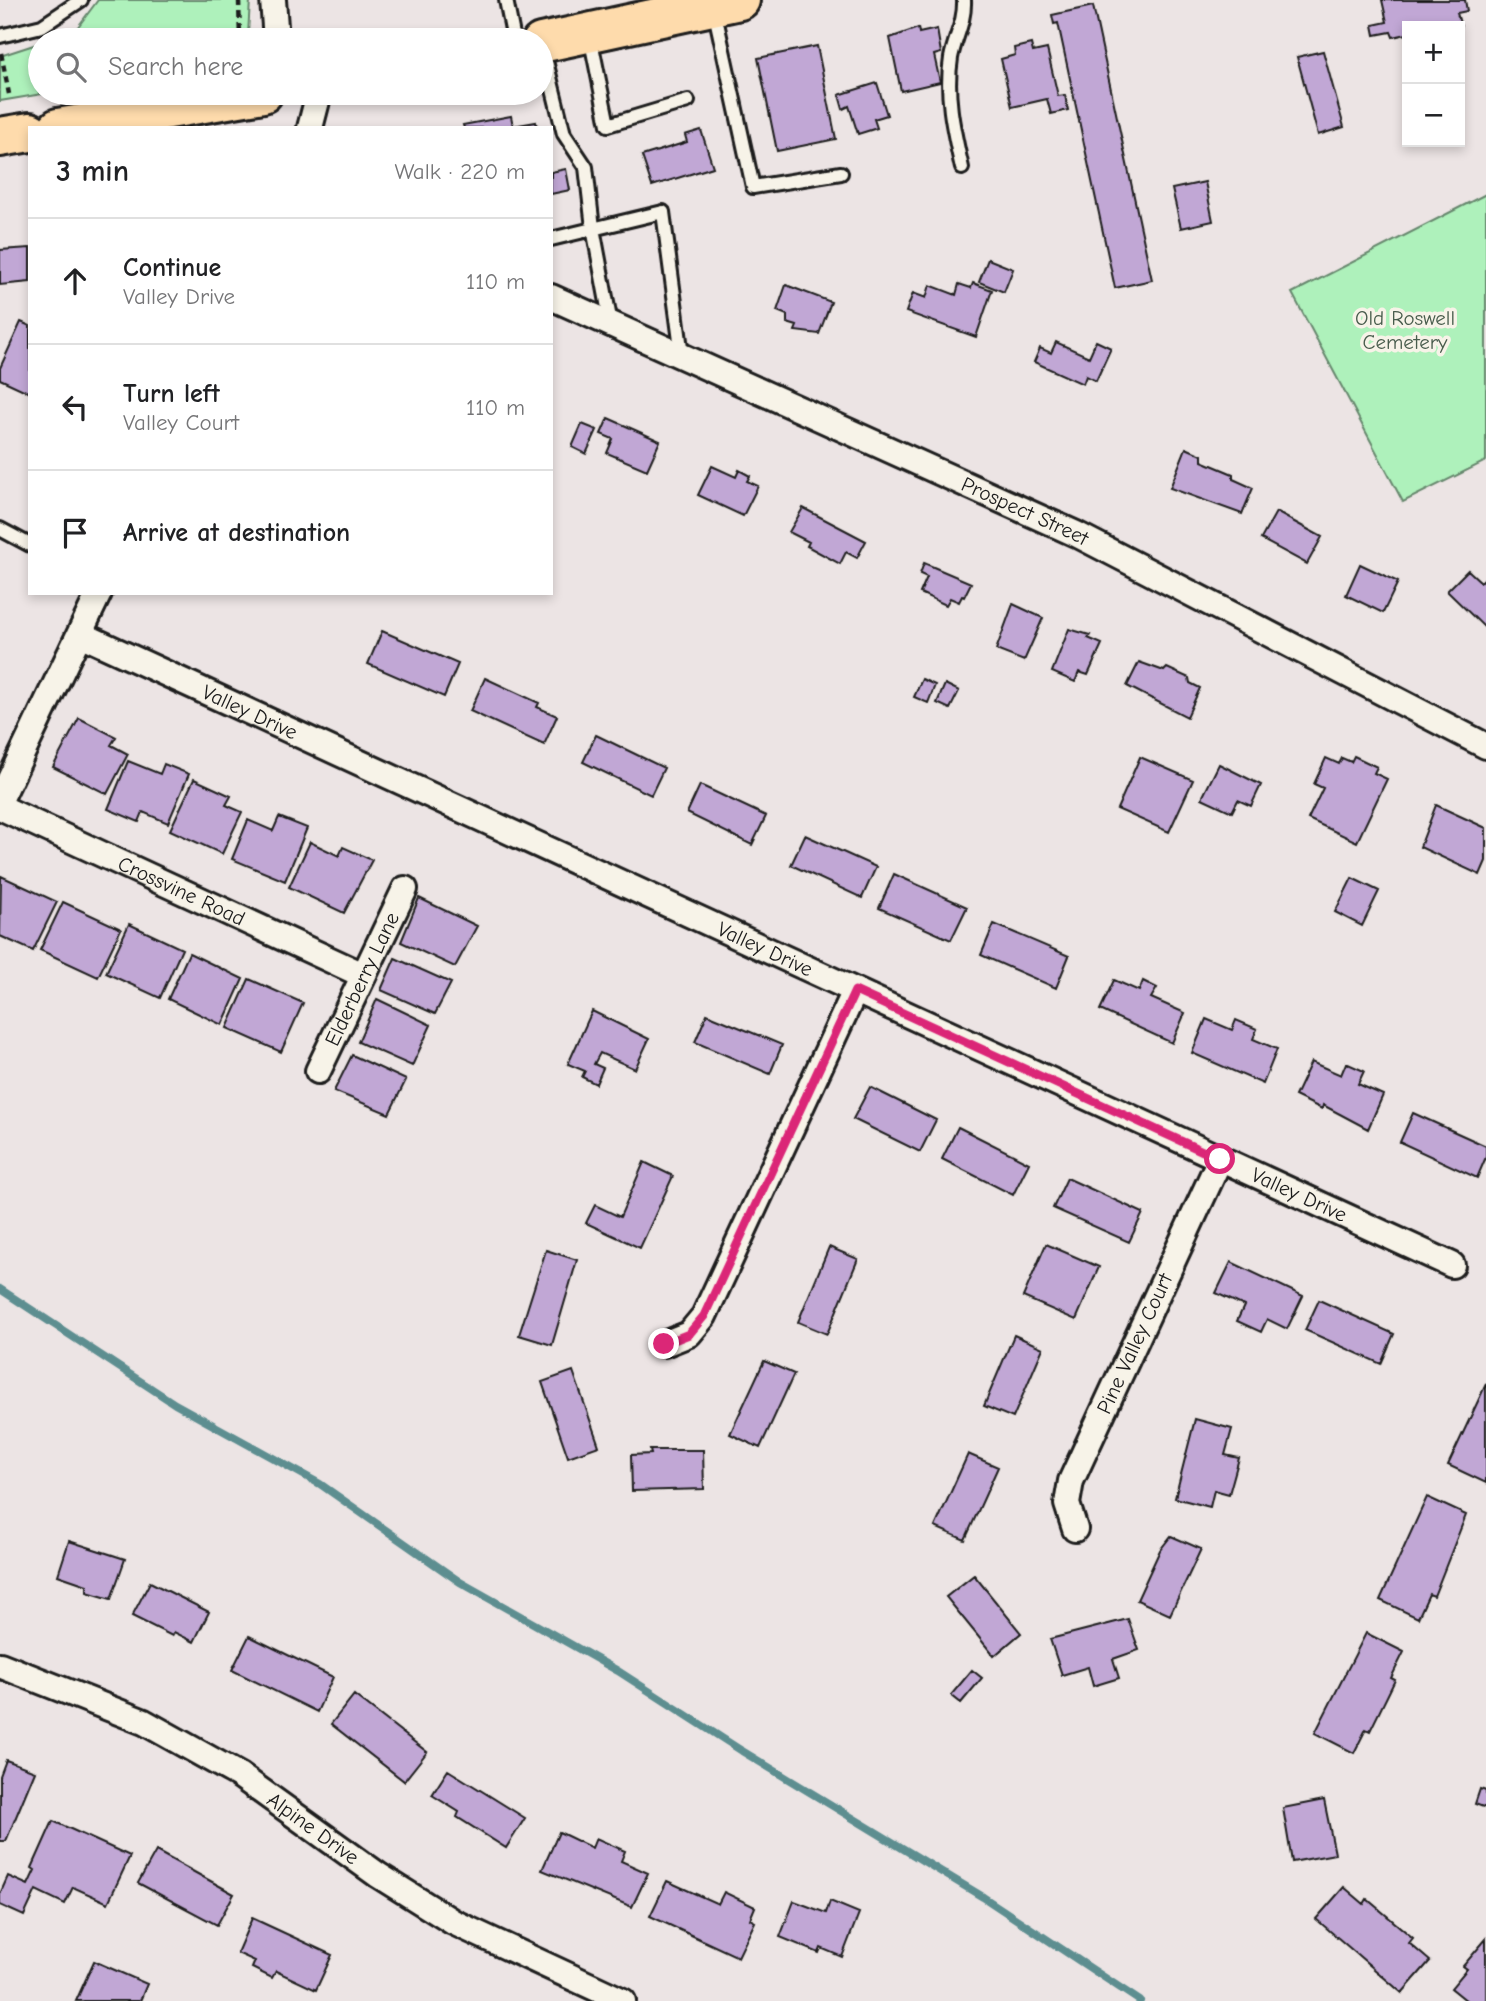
<!DOCTYPE html>
<meta charset="utf-8">
<style>
body{margin:0;font-family:"Comic Neue",sans-serif;background:#f6f6f6;color:#202124}
.controls{position:absolute;right:21px;top:21px;display:grid;overflow:hidden;border-radius:0px;box-shadow:0 4px 10px #0003}
.controls button{width:63px;height:63px;display:grid;place-items:center;padding:0;border:0;border-bottom:2px solid #e0e0e0;background:#fff;color:#202124;font:35px sans-serif}
.stop{position:absolute;width:21px;height:21px;margin:-16px;border:5px solid #db2777;border-radius:50%;background:#fff}
.stop.end{background:#db2777;border-color:#fff;box-shadow:0 2px 7px #0008}
.list{margin:0;padding:0;list-style:none}
h2{display:flex;justify-content:space-between;align-items:center;height:91px;margin:0;padding:0 28px;font-size:30px}
h2 small{font-size:23px;font-weight:400;color:#757577}
.list li{display:grid;grid-template-columns:46px 1fr auto;gap:21px;align-items:center;box-sizing:border-box;height:126px;padding:0 28px;border-top:2px solid #e0e0e0}
.list b{display:block;font-size:26px;white-space:nowrap}
.list p{margin:0;font-size:23px;white-space:nowrap;color:#757577}
.list em{font-size:23px;font-style:normal;color:#757577}
.icon{flex:none;width:38px;height:38px;fill:none;stroke:currentColor;stroke-width:2;stroke-linecap:round;stroke-linejoin:round}
.map{position:relative;flex:none;width:1486px;height:2001px;overflow:hidden}
.search{position:absolute;background:#fff;box-shadow:0 4px 10px #0003;left:28px;top:28px;width:525px;height:77px;display:flex;align-items:center;gap:18px;box-sizing:border-box;padding:0 24px;border-radius:38px;color:#757577;font-size:26px}
.panel{position:absolute;background:#fff;box-shadow:0 4px 10px #0003;left:28px;top:126px;width:525px;height:469px;border-radius:0px}
.map>svg:first-child{display:block}
.green{fill:#aef1bb;stroke:#65866c;stroke-width:2}
.lines{fill:none;stroke-linecap:round;stroke-linejoin:round}
.stream{stroke:#5d8e90;stroke-width:8}
.building{fill:#c1a7d5;stroke:#1c1c1c;stroke-width:2}
.service-casing{stroke:#1c1c1c;stroke-width:18}
.minor-casing{stroke:#1c1c1c;stroke-width:30}
.trunk-casing{stroke:#1c1c1c;stroke-width:44}
.path{stroke:#1c1c1c;stroke-width:4.5;stroke-dasharray:7 5;stroke-linecap:butt}
.service{stroke:#f7f3e8;stroke-width:12}
.minor{stroke:#f7f3e8;stroke-width:24}
.trunk{stroke:#fedbac;stroke-width:38}
.route{stroke:#db2777;stroke-width:9}
.labels{text-anchor:middle;stroke-width:7;stroke-linejoin:round;paint-order:stroke}
.park-label{font-size:21px;fill:#485c4c;stroke:#f7f3e8}
.street-label{font-size:21px;fill:#1c1c1c;stroke:#f7f3e8}
</style>
<div class="map">
<svg width="1486" height="2001" viewBox="0 0 1486 2001">
<rect width="100%" height="100%" fill="#ece4e4"/>
<filter id="ink" filterUnits="userSpaceOnUse"><feTurbulence type="fractalNoise" baseFrequency=".0143" numOctaves="2"/><feDisplacementMap in="SourceGraphic" scale="14" xChannelSelector="R" yChannelSelector="G"/><feConvolveMatrix kernelMatrix="1 2 1 2 8 2 1 2 1" color-interpolation-filters="sRGB"/></filter>
<g filter="url(#ink)">
<path class="green" d="M 98,0 L 250,0 L 248,35 L 245,40 L 47,40 L 77,28 Z
M 40,43 L 40,93 L 48,93 L 0,101 L 0,56 Z
M 1486,194 L 1486,461 L 1403,502 L 1292,293 Z"/>
<g class="lines">
<path class="stream" d="M 0,1289 L 175,1404 L 320,1484 L 460,1582 L 618,1671 L 742,1751 L 983,1897 L 1140,2001"/>
</g>
<path class="building" d="M 1382,0 L 1465,0 L 1467,11 L 1457,13 L 1461,27 L 1407,26 L 1407,34 L 1393,37 L 1391,32 L 1375,35 L 1373,25 L 1387,22 Z
M 1093,6 L 1152,280 L 1115,288 L 1058,23 L 1054,24 L 1052,15 Z
M 918,28 L 919,33 L 937,29 L 941,53 L 934,55 L 940,82 L 901,91 L 890,38 Z
M 1031,44 L 1033,52 L 1047,49 L 1058,96 L 1065,95 L 1068,110 L 1051,114 L 1047,99 L 1012,107 L 1001,59 L 1015,55 L 1014,48 Z
M 817,46 L 836,139 L 777,151 L 758,58 Z
M 1323,51 L 1344,127 L 1318,135 L 1297,57 Z
M 877,83 L 887,115 L 874,119 L 877,128 L 858,134 L 849,106 L 843,109 L 839,95 Z
M 511,116 L 513,126 L 536,122 L 537,128 L 464,128 L 463,125 Z
M 701,130 L 713,167 L 652,186 L 642,156 L 687,142 L 685,135 Z
M 566,169 L 570,190 L 551,194 L 551,172 Z
M 1205,182 L 1213,221 L 1181,228 L 1172,189 Z
M 30,248 L 30,282 L 0,285 L 0,250 Z
M 988,259 L 1013,269 L 1004,292 L 979,282 Z
M 973,283 L 992,290 L 976,337 L 906,312 L 913,293 L 926,298 L 930,285 L 956,295 L 959,284 L 971,288 Z
M 786,285 L 831,302 L 819,334 L 795,331 L 797,326 L 787,323 L 787,315 L 777,311 Z
M 21,322 L 30,326 L 30,393 L 0,379 L 0,368 Z
M 1096,341 L 1111,348 L 1096,381 L 1086,376 L 1083,384 L 1034,362 L 1040,348 L 1051,353 L 1056,342 L 1089,357 Z
M 608,418 L 660,441 L 647,470 L 607,453 L 613,439 L 601,434 Z
M 582,424 L 597,430 L 586,454 L 572,447 Z
M 1186,448 L 1202,455 L 1202,461 L 1233,474 L 1233,479 L 1253,488 L 1242,514 L 1170,488 Z
M 712,466 L 736,477 L 739,470 L 750,476 L 747,481 L 758,486 L 743,516 L 698,495 Z
M 803,508 L 866,541 L 857,558 L 846,552 L 840,564 L 807,546 L 809,542 L 789,532 Z
M 1276,512 L 1322,537 L 1307,564 L 1261,539 Z
M 924,563 L 971,583 L 964,597 L 962,596 L 959,602 L 950,598 L 946,605 L 920,593 L 927,577 L 920,574 Z
M 1360,564 L 1398,582 L 1383,613 L 1346,595 Z
M 1468,570 L 1481,582 L 1486,577 L 1486,629 L 1447,591 Z
M 1013,604 L 1043,618 L 1024,661 L 996,650 Z
M 1069,629 L 1090,635 L 1088,638 L 1102,644 L 1088,675 L 1079,672 L 1075,682 L 1052,672 Z
M 382,631 L 458,664 L 444,697 L 368,664 Z
M 1139,662 L 1164,671 L 1167,668 L 1189,678 L 1190,683 L 1200,688 L 1187,717 L 1127,686 Z
M 485,678 L 539,703 L 537,707 L 557,716 L 544,745 L 470,711 Z
M 922,679 L 935,685 L 928,703 L 914,697 Z
M 945,684 L 959,691 L 950,709 L 937,703 Z
M 79,718 L 116,737 L 111,745 L 128,754 L 107,794 L 53,767 Z
M 596,735 L 664,768 L 651,795 L 583,762 Z
M 1354,756 L 1377,767 L 1374,773 L 1387,779 L 1357,842 L 1308,819 L 1323,788 L 1314,784 L 1326,758 L 1339,764 L 1342,758 L 1351,762 Z
M 1140,757 L 1193,780 L 1169,832 L 1117,809 Z
M 128,761 L 160,774 L 164,764 L 189,774 L 168,823 L 143,812 L 139,822 L 108,809 Z
M 1219,764 L 1261,785 L 1251,806 L 1238,800 L 1232,812 L 1202,798 Z
M 194,779 L 231,796 L 226,805 L 242,812 L 222,854 L 170,830 Z
M 700,785 L 766,816 L 752,845 L 687,813 Z
M 1436,805 L 1486,828 L 1486,861 L 1480,875 L 1420,847 Z
M 279,817 L 307,828 L 285,881 L 232,859 L 248,820 L 273,831 Z
M 805,835 L 876,867 L 862,898 L 791,865 Z
M 310,842 L 339,856 L 343,847 L 372,860 L 344,913 L 289,887 Z
M 894,874 L 967,907 L 951,940 L 879,908 Z
M 1,876 L 57,902 L 33,951 L 0,936 Z
M 1352,878 L 1379,891 L 1362,926 L 1335,912 Z
M 419,898 L 477,926 L 455,967 L 401,942 Z
M 63,902 L 121,929 L 98,977 L 40,950 Z
M 129,924 L 182,949 L 160,998 L 106,973 Z
M 994,924 L 1069,956 L 1056,988 L 981,955 Z
M 189,953 L 243,979 L 222,1025 L 168,999 Z
M 395,958 L 451,983 L 435,1014 L 381,990 Z
M 249,979 L 303,1003 L 281,1052 L 227,1028 Z
M 1114,980 L 1139,991 L 1143,981 L 1157,988 L 1151,998 L 1185,1013 L 1172,1043 L 1100,1010 Z
M 377,999 L 431,1025 L 412,1066 L 358,1042 Z
M 592,1011 L 649,1039 L 635,1069 L 600,1053 L 594,1064 L 603,1068 L 596,1084 L 582,1077 L 585,1071 L 568,1064 Z
M 707,1014 L 782,1045 L 770,1074 L 695,1042 Z
M 1206,1019 L 1232,1030 L 1236,1020 L 1257,1029 L 1253,1039 L 1277,1049 L 1263,1084 L 1192,1053 Z
M 352,1055 L 406,1080 L 389,1114 L 334,1091 Z
M 1311,1062 L 1341,1075 L 1346,1063 L 1364,1071 L 1358,1084 L 1383,1095 L 1368,1129 L 1323,1105 L 1322,1109 L 1295,1096 Z
M 870,1087 L 936,1120 L 920,1152 L 853,1119 Z
M 1413,1113 L 1486,1146 L 1486,1157 L 1477,1178 L 1400,1142 Z
M 958,1127 L 1029,1163 L 1013,1195 L 942,1159 Z
M 644,1162 L 673,1176 L 640,1248 L 586,1223 L 595,1205 L 620,1217 Z
M 1067,1178 L 1143,1213 L 1129,1242 L 1053,1208 Z
M 1046,1244 L 1099,1267 L 1076,1320 L 1023,1297 Z
M 829,1247 L 858,1259 L 827,1334 L 798,1322 Z
M 546,1250 L 577,1260 L 552,1345 L 519,1335 Z
M 1231,1262 L 1303,1296 L 1287,1329 L 1267,1319 L 1261,1332 L 1237,1321 L 1244,1306 L 1216,1293 Z
M 1319,1300 L 1394,1334 L 1381,1364 L 1305,1330 Z
M 1014,1335 L 1043,1348 L 1013,1418 L 984,1406 Z
M 764,1361 L 794,1374 L 760,1448 L 730,1434 Z
M 573,1371 L 599,1446 L 568,1457 L 542,1382 Z
M 1486,1384 L 1486,1483 L 1448,1465 Z
M 1195,1419 L 1232,1429 L 1225,1455 L 1239,1458 L 1229,1494 L 1214,1490 L 1210,1507 L 1175,1498 Z
M 650,1450 L 703,1450 L 704,1489 L 632,1491 L 631,1455 L 651,1454 Z
M 968,1454 L 998,1467 L 965,1540 L 935,1527 Z
M 1427,1497 L 1466,1515 L 1434,1596 L 1429,1594 L 1418,1618 L 1380,1600 Z
M 1171,1536 L 1201,1549 L 1170,1615 L 1137,1600 L 1160,1550 Z
M 69,1541 L 125,1559 L 111,1599 L 87,1592 L 87,1585 L 58,1575 Z
M 974,1575 L 1021,1633 L 994,1656 L 946,1597 Z
M 150,1582 L 209,1612 L 194,1642 L 174,1632 L 172,1636 L 132,1616 Z
M 1128,1619 L 1139,1650 L 1113,1659 L 1119,1678 L 1093,1686 L 1088,1667 L 1062,1675 L 1050,1639 Z
M 1366,1633 L 1404,1652 L 1391,1678 L 1395,1680 L 1370,1731 L 1366,1729 L 1354,1753 L 1315,1733 Z
M 249,1636 L 333,1677 L 317,1712 L 232,1670 Z
M 972,1670 L 982,1678 L 961,1703 L 951,1695 Z
M 354,1695 L 427,1752 L 404,1781 L 331,1724 Z
M 6,1760 L 35,1771 L 6,1841 L 0,1841 L 0,1776 Z
M 448,1770 L 525,1818 L 506,1848 L 457,1817 L 459,1812 L 432,1795 Z
M 1480,1789 L 1486,1791 L 1486,1808 L 1475,1804 Z
M 1324,1800 L 1335,1854 L 1292,1862 L 1283,1808 Z
M 53,1821 L 130,1856 L 108,1903 L 73,1887 L 65,1904 L 36,1890 L 24,1916 L 0,1905 L 0,1894 L 8,1876 L 28,1885 L 35,1870 L 32,1868 Z
M 559,1832 L 592,1848 L 596,1838 L 625,1851 L 621,1861 L 648,1873 L 632,1907 L 542,1870 Z
M 156,1851 L 234,1894 L 217,1925 L 138,1883 Z
M 667,1881 L 718,1904 L 724,1892 L 755,1907 L 750,1919 L 755,1922 L 738,1957 L 650,1916 Z
M 1344,1887 L 1364,1904 L 1367,1899 L 1413,1938 L 1409,1943 L 1430,1961 L 1402,1993 L 1316,1919 Z
M 794,1901 L 826,1913 L 830,1901 L 859,1913 L 842,1957 L 821,1948 L 819,1953 L 780,1937 Z
M 252,1918 L 332,1955 L 316,1990 L 276,1971 L 272,1978 L 252,1968 L 255,1961 L 237,1953 Z
M 1486,1939 L 1486,2001 L 1467,2001 L 1451,1988 L 1467,1969 L 1463,1966 Z
M 94,1961 L 147,1984 L 140,2001 L 76,2001 Z"/>
<g class="lines">
<defs>
<path id="service" d="M 506,0 L 514,40
M 714,9 L 753,187 L 841,173
M 0,36 L 42,26 L 81,0
M 590,36 L 608,125 L 688,101
M 541,53 L 547,65 L 564,134 L 586,167 L 593,228 L 611,324
M 962,168 C 954,132 945,96 951,58 C 955,37 965,22 964,0
M 551,239 L 663,212 L 682,356
M 0,529 L 30,545"/>
<g id="minor">
<path d="M 273,0 L 276,40"/>
<path d="M 310,128 L 319,93"/>
<path id="s1" d="M 551,297 L 1076,534 L 1486,746"/>
<path id="s2" d="M 80,634 L 1452,1265"/>
<path d="M 0,800 L 99,593"/>
<path id="s3" d="M 0,807 L 363,975"/>
<path id="s4" d="M 318,1071 L 405,889"/>
<path d="M 664,1344 L 689,1334 L 704,1316 L 855,991"/>
<path id="s5" d="M 1075,1529 L 1067,1504 L 1071,1481 L 1220,1159"/>
<path id="s6" d="M 0,1665 L 144,1722 L 239,1775 L 378,1875 L 453,1922 L 623,2001"/>
</g>
<path id="trunk" d="M 541,43 L 740,0
M 58,128 L 263,93
M 0,137 L 30,132"/>
</defs>
<use href="#service" class="service-casing"/>
<use href="#minor" class="minor-casing"/>
<use href="#trunk" class="trunk-casing"/>
<path class="path" d="M 239,0 L 240,40
M 1,53 L 9,94"/>
<use href="#service" class="service"/>
<use href="#minor" class="minor"/>
<use href="#trunk" class="trunk"/>
</g>
</g>
<g class="lines" filter="url(#ink)">
<path class="route" d="M 664,1344 L 689,1334 L 704,1316 L 855,991 L 1220,1159"/>
</g>
<g class="labels">
<g class="park-label">
<text x="1405" y="325">Old Roswell<tspan x="1405" dy="24">Cemetery</tspan></text>
</g>
<g class="street-label">
<text dy="7" stroke="none"><textPath href="#s1" startOffset="520">Prospect Street</textPath></text>
<text dy="7" stroke="none"><textPath href="#s2" startOffset="187">Valley Drive</textPath></text>
<text dy="7" stroke="none"><textPath href="#s3" startOffset="200">Crossvine Road</textPath></text>
<text dy="7" stroke="none"><textPath href="#s2" startOffset="754">Valley Drive</textPath></text>
<text dy="7" stroke="none"><textPath href="#s4" startOffset="102">Elderberry Lane</textPath></text>
<text dy="7" stroke="none"><textPath href="#s2" startOffset="1342">Valley Drive</textPath></text>
<text dy="7" stroke="none"><textPath href="#s5" startOffset="201">Pine Valley Court</textPath></text>
<text dy="7" stroke="none"><textPath href="#s6" startOffset="355">Alpine Drive</textPath></text>
</g>
</g>
</svg>
<div class="controls">
<button>+</button>
<button>−</button>
</div>
<div class="stop" style="left:1220px;top:1159px"></div>
<div class="stop end" style="left:664px;top:1344px"></div>
<div class="search"><svg class="icon" aria-label="search" viewBox="0 0 24 24"><circle cx="10" cy="10" r="6"/><path d="M15 15l6 6"/></svg>Search here</div>
<section class="panel">
<h2>3 min<small>Walk · 220 m</small></h2>
<ul class="list">
<li><svg class="icon" aria-label="ahead" viewBox="0 0 24 24"><path d="M12 20V5M6 11l6-6 6 6"/></svg><div><b>Continue</b><p>Valley Drive</p></div><em>110 m</em></li>
<li><svg class="icon" aria-label="left" viewBox="0 0 24 24"><path d="M17 20v-9H6M10 6l-5 5 5 5"/></svg><div><b>Turn left</b><p>Valley Court</p></div><em>110 m</em></li>
<li><svg class="icon" aria-label="arrive" viewBox="0 0 24 24"><path d="M6 21V4h12l-3 4 3 4H6"/></svg><div><b>Arrive at destination</b></div></li>
</ul>
</section>
</div>
